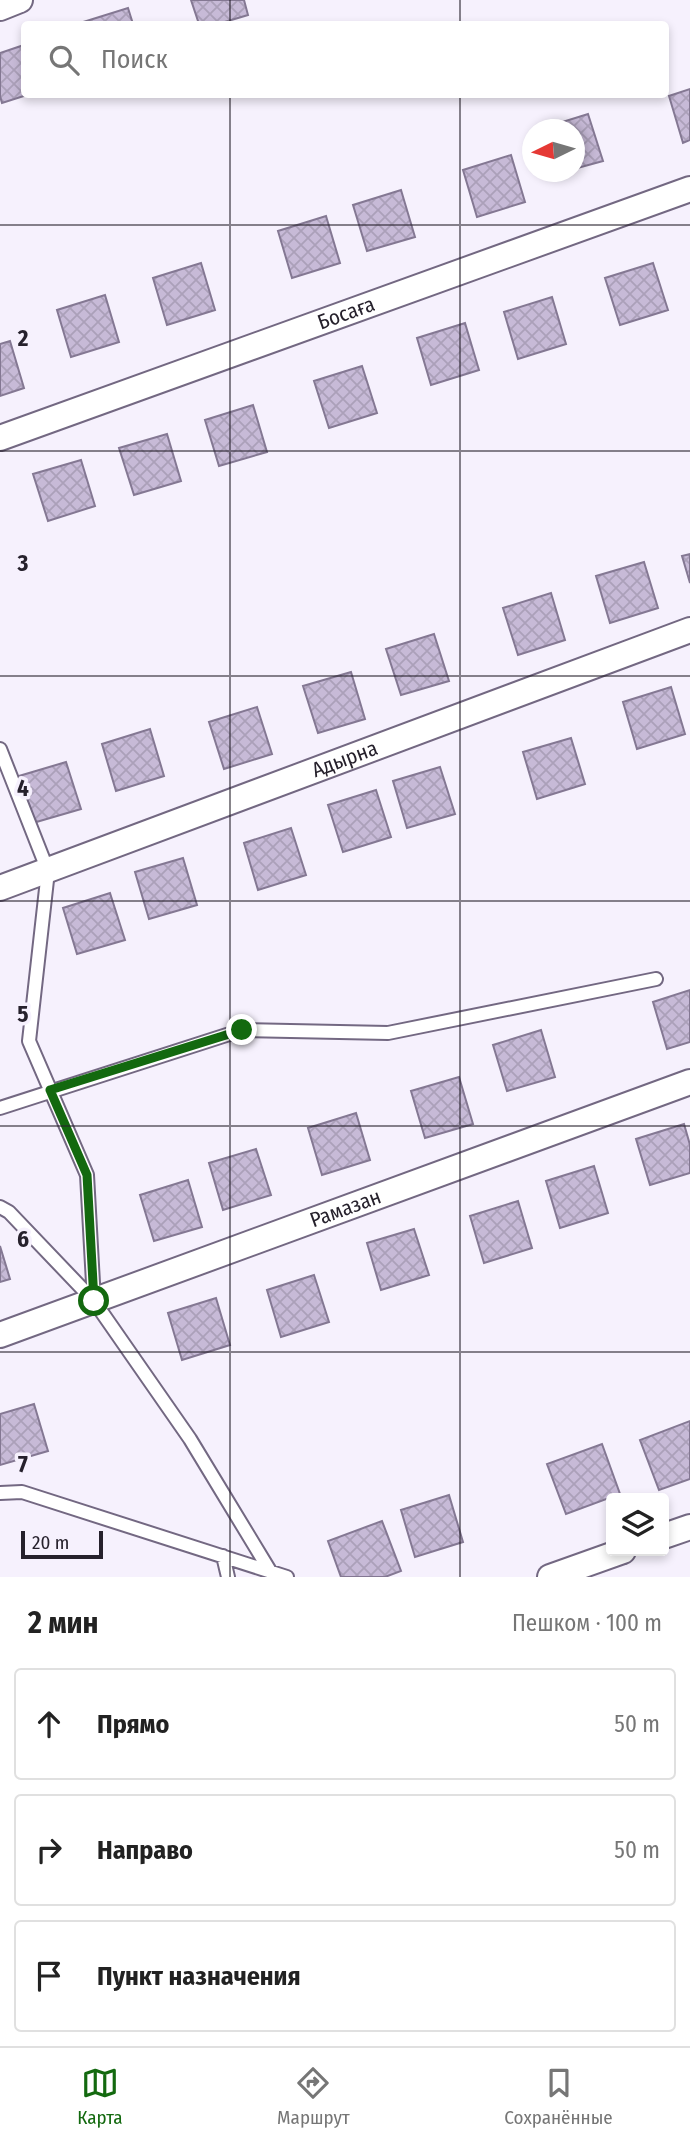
<!DOCTYPE html>
<html lang="ru">
<meta charset="utf-8">
<style>
body{margin:0;font-family:"Fira Sans Condensed",sans-serif;background:#f2f2f2;color:#222}
.controls{position:absolute;right:21px;bottom:21px;display:grid;overflow:hidden;border-radius:7px;box-shadow:0 4px 10px #0003}
.controls button{width:63px;height:63px;display:grid;place-items:center;padding:0;border:0;border-bottom:2px solid #e0e0e0;background:#fff;color:#222;font:35px sans-serif}
.compass{position:absolute;left:522px;top:119px;width:63px;height:63px;border-radius:50%;background:#fff;box-shadow:0 4px 10px #0003;rotate:265deg}
.scale{position:absolute;left:21px;bottom:18px;width:82px;box-sizing:border-box;padding-left:7px;border:4px solid #26212c;border-top:0;font-size:19px;line-height:24px;white-space:nowrap;color:#26212c;-webkit-text-stroke:5px #f6f1fd;paint-order:stroke}
.stop{position:absolute;width:21px;height:21px;margin:-16px;border:5px solid #13690f;border-radius:50%;background:#fff}
.stop.end{background:#13690f;border-color:#fff;box-shadow:0 2px 7px #0008}
.list{margin:0;padding:0;list-style:none}
h2{display:flex;justify-content:space-between;align-items:center;height:91px;margin:0;padding:0 28px;font-size:30px}
h2 small{font-size:23px;font-weight:400;color:#767676}
.list li{display:grid;grid-template-columns:46px 1fr auto;gap:21px;align-items:center;box-sizing:border-box;height:112px;margin:0 14px 14px;padding:0 14px;border:2px solid #e0e0e0;border-radius:7px}
.list b{display:block;font-size:26px;white-space:nowrap}
.list em{font-size:23px;font-style:normal;color:#767676}
.icon{flex:none;width:38px;height:38px;fill:none;stroke:currentColor;stroke-width:2;stroke-linecap:round;stroke-linejoin:round}
.map{position:relative;flex:none;width:690px;height:1577px;overflow:hidden}
.search{position:absolute;background:#fff;box-shadow:0 4px 10px #0003;left:21px;right:21px;top:21px;height:77px;display:flex;align-items:center;gap:18px;box-sizing:border-box;padding:0 24px;border-radius:7px;color:#767676;font-size:26px}
.sheet{height:469px;background:#fff}
nav{display:flex;justify-content:space-around;align-items:center;box-sizing:border-box;height:98px;border-top:2px solid #e0e0e0;background:#fff;font-size:19px;color:#767676}
nav a{display:grid;justify-items:center;gap:4px}
nav .on{color:#13690f}
.map>svg:first-child{display:block}
.building{fill:url(#building-cross-hatch);stroke:#847893;stroke-width:2}
.lines{fill:none;stroke-linecap:round;stroke-linejoin:round}
.service-casing{stroke:#736882;stroke-width:16}
.minor-casing{stroke:#736882;stroke-width:28}
.service{stroke:#fff;stroke-width:12}
.minor{stroke:#fff;stroke-width:24}
.route{stroke:#13690f;stroke-width:9}
.grid{fill:none;stroke:#26212c;stroke-width:2;stroke-opacity:0.55}
.labels{text-anchor:middle;stroke-width:7;stroke-linejoin:round;paint-order:stroke}
.street-label{font-size:21px;fill:#26212c;stroke:#f6f1fd}
.grid-label{font-size:23px;text-anchor:middle;font-weight:bold;fill:#26212c;stroke:#f6f1fd;stroke-width:7;stroke-linejoin:round;paint-order:stroke}
</style>
<div class="map">
<svg width="690" height="1577" viewBox="0 0 690 1577">
<defs>
<pattern id="building-cross-hatch" width="8" height="8" patternUnits="userSpaceOnUse" patternTransform="scale(1.75)"><rect width="8" height="8" fill="#c7bad7"/><path d="M0 0l8 8M0 8l8-8" fill="none" stroke="#aba0b9"/></pattern>
</defs>
<rect width="100%" height="100%" fill="#f6f1fd"/>
<path class="building" d="M 191,0 L 244,0 L 248,15 L 218,24 L 199,24 Z
M 128,8 L 133,24 L 81,24 L 80,23 Z
M 24,45 L 24,94 L 30,94 L 2,103 L 0,96 L 0,53 Z
M 690,89 L 690,140 L 683,143 L 669,96 Z
M 588,114 L 603,161 L 574,169 L 574,130 L 540,129 Z
M 511,155 L 525,202 L 477,217 L 463,170 Z
M 401,190 L 415,237 L 367,251 L 353,205 Z
M 326,216 L 340,263 L 292,278 L 278,231 Z
M 201,263 L 215,310 L 167,325 L 153,278 Z
M 653,263 L 668,310 L 620,325 L 605,278 Z
M 105,295 L 119,342 L 71,357 L 57,310 Z
M 552,297 L 566,344 L 518,359 L 504,312 Z
M 465,323 L 479,370 L 431,385 L 417,338 Z
M 10,341 L 24,388 L 0,396 L 0,344 Z
M 362,366 L 377,413 L 329,428 L 314,381 Z
M 253,405 L 267,452 L 219,466 L 205,420 Z
M 167,434 L 181,481 L 134,495 L 119,448 Z
M 81,460 L 95,506 L 48,521 L 33,474 Z
M 690,554 L 690,583 L 682,556 Z
M 644,562 L 658,608 L 610,623 L 596,576 Z
M 551,593 L 565,640 L 518,655 L 503,608 Z
M 434,634 L 449,681 L 401,695 L 386,649 Z
M 351,672 L 365,719 L 318,733 L 303,686 Z
M 671,687 L 685,734 L 637,749 L 623,702 Z
M 257,707 L 272,754 L 224,769 L 209,722 Z
M 150,729 L 164,776 L 116,791 L 102,744 Z
M 571,738 L 585,784 L 537,799 L 523,752 Z
M 66,762 L 81,809 L 33,823 L 19,776 Z
M 440,767 L 455,814 L 407,828 L 393,781 Z
M 376,790 L 391,837 L 343,852 L 328,805 Z
M 291,828 L 306,875 L 258,890 L 244,843 Z
M 183,858 L 197,905 L 149,919 L 135,872 Z
M 110,893 L 125,940 L 77,954 L 63,908 Z
M 690,990 L 690,1042 L 667,1049 L 653,1002 Z
M 541,1030 L 555,1077 L 507,1091 L 493,1045 Z
M 459,1077 L 473,1124 L 425,1138 L 411,1091 Z
M 356,1113 L 370,1160 L 322,1175 L 308,1128 Z
M 684,1124 L 690,1145 L 690,1173 L 650,1185 L 636,1139 Z
M 256,1149 L 271,1195 L 223,1210 L 209,1163 Z
M 594,1166 L 608,1213 L 560,1228 L 546,1181 Z
M 188,1180 L 202,1227 L 154,1241 L 140,1195 Z
M 518,1201 L 532,1248 L 484,1263 L 470,1216 Z
M 414,1229 L 429,1275 L 381,1290 L 367,1243 Z
M 0,1246 L 10,1279 L 0,1282 Z
M 314,1275 L 329,1322 L 281,1337 L 267,1290 Z
M 216,1298 L 230,1345 L 182,1360 L 168,1313 Z
M 34,1404 L 48,1451 L 0,1465 L 0,1414 Z
M 690,1421 L 690,1479 L 659,1490 L 640,1440 Z
M 602,1444 L 620,1494 L 566,1514 L 547,1464 Z
M 449,1495 L 463,1542 L 415,1557 L 401,1510 Z
M 382,1521 L 401,1571 L 385,1577 L 341,1577 L 328,1541 Z"/>
<g class="lines">
<defs>
<path id="service" d="M 0,749 L 48,871 L 29,1041 L 87,1175 L 94,1301 L 190,1439 L 270,1571
M 0,1108 L 242,1030 L 388,1033 L 656,979
M 0,1207 L 9,1212 L 94,1301
M 0,1493 L 22,1492 L 287,1577
M 223,1556 L 228,1577"/>
<g id="minor">
<path d="M 0,8 L 20,0"/>
<path id="s1" d="M 0,438 L 690,189"/>
<path id="s2" d="M 0,888 L 690,630"/>
<path id="s3" d="M 0,1335 L 690,1082"/>
<path d="M 664,1536 L 690,1527"/>
<path d="M 550,1577 L 623,1551"/>
</g>
</defs>
<use href="#service" class="service-casing"/>
<use href="#minor" class="minor-casing"/>
<use href="#service" class="service"/>
<use href="#minor" class="minor"/>
</g>
<g class="lines">
<path class="route" d="M 94,1301 L 87,1175 L 50,1090 L 242,1030"/>
</g>
<path class="grid" d="M 230,0 L 230,24M 460,0 L 460,24M 230,94 L 230,1577M 460,94 L 460,1577M 0,225 L 690,225M 0,451 L 690,451M 0,676 L 690,676M 0,901 L 690,901M 0,1126 L 690,1126M 0,1352 L 690,1352"/>
<g class="labels">
<g class="street-label">
<text dy="7" stroke="none"><textPath href="#s1" startOffset="368">Босаға</textPath></text>
<text dy="7" stroke="none"><textPath href="#s2" startOffset="368">Адырна</textPath></text>
<text dy="7" stroke="none"><textPath href="#s3" startOffset="368">Рамазан</textPath></text>
</g>
</g>
<g class="grid-label">
<text x="23" y="346">2</text>
<text x="23" y="571">3</text>
<text x="23" y="796">4</text>
<text x="23" y="1022">5</text>
<text x="23" y="1247">6</text>
<text x="23" y="1472">7</text>
</g>
</svg>
<div class="controls">
<button><svg class="icon" aria-label="layers" viewBox="0 0 24 24"><path d="M12 4l9 5-9 5-9-5zM3 14l9 5 9-5"/></svg></button>
</div>
<svg class="compass" viewBox="-18 -18 36 36"><path d="M0-13l5 13h-10z" fill="#e53935"/><path d="M0 13l5-13h-10z" fill="#767676"/></svg>
<div class="scale">20 m</div>
<div class="stop" style="left:94px;top:1301px"></div>
<div class="stop end" style="left:242px;top:1030px"></div>
<div class="search"><svg class="icon" aria-label="search" viewBox="0 0 24 24"><circle cx="10" cy="10" r="6"/><path d="M15 15l6 6"/></svg>Поиск</div>
</div>
<section class="sheet">
<h2>2 мин<small>Пешком · 100 m</small></h2>
<ul class="list">
<li><svg class="icon" aria-label="ahead" viewBox="0 0 24 24"><path d="M12 20V5M6 11l6-6 6 6"/></svg><div><b>Прямо</b></div><em>50 m</em></li>
<li><svg class="icon" aria-label="right" viewBox="0 0 24 24"><path d="M7 20v-9h11M14 6l5 5-5 5"/></svg><div><b>Направо</b></div><em>50 m</em></li>
<li><svg class="icon" aria-label="arrive" viewBox="0 0 24 24"><path d="M6 21V4h12l-3 4 3 4H6"/></svg><div><b>Пункт назначения</b></div></li>
</ul>
</section>
<nav>
<a class="on"><svg class="icon" aria-label="map" viewBox="0 0 24 24"><path d="M3 6l6-2 6 2 6-2v14l-6 2-6-2-6 2zM9 4v14M15 6v14"/></svg>Карта</a>
<a><svg class="icon" aria-label="directions" viewBox="0 0 24 24"><path d="M12 3l9 9-9 9-9-9zM9 14v-3h6M13 9l2 2-2 2"/></svg>Маршрут</a>
<a><svg class="icon" aria-label="saved" viewBox="0 0 24 24"><path d="M7 4h10v16l-5-4-5 4z"/></svg>Сохранённые</a>
</nav>
